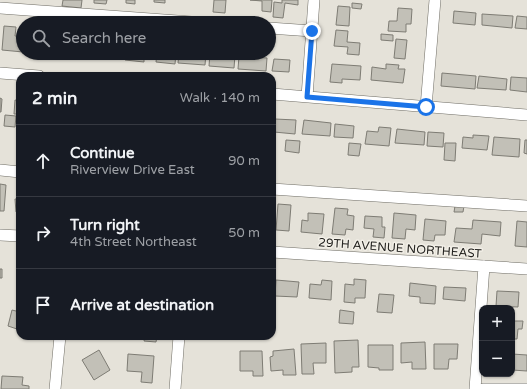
<!DOCTYPE html>
<meta charset="utf-8">
<style>
body{margin:0;font-family:"Varela Round",sans-serif;background:#20242c;color:#f1f3f6}
.controls{position:absolute;right:12px;bottom:12px;display:grid;overflow:hidden;border-radius:8px;box-shadow:0 1px 3px #0004}
.controls button{width:36px;height:36px;display:grid;place-items:center;padding:0;border:0;border-bottom:1px solid #363941;background:#171b24;color:#f1f3f6;font:20px sans-serif}
.stop{position:absolute;width:12px;height:12px;margin:-9px;border:3px solid #1a73e8;border-radius:50%;background:#fff}
.stop.end{background:#1a73e8;border-color:#fff;box-shadow:0 1px 4px #0008}
.list{margin:0;padding:0;list-style:none}
h2{display:flex;justify-content:space-between;align-items:center;height:52px;margin:0;padding:0 16px;font-size:17px}
h2 small{font-size:13px;font-weight:400;color:#9ea1a6}
.list li{display:grid;grid-template-columns:26px 1fr auto;gap:12px;align-items:center;box-sizing:border-box;height:72px;padding:0 16px;border-top:1px solid #363941}
.list b{display:block;font-size:15px;white-space:nowrap}
.list p{margin:0;font-size:13px;white-space:nowrap;color:#9ea1a6}
.list em{font-size:13px;font-style:normal;color:#9ea1a6}
.icon{flex:none;width:22px;height:22px;fill:none;stroke:currentColor;stroke-width:2;stroke-linecap:round;stroke-linejoin:round}
.map{position:relative;flex:none;width:527px;height:389px;overflow:hidden}
.search{position:absolute;background:#171b24;box-shadow:0 1px 3px #0004;left:16px;top:16px;width:260px;height:44px;display:flex;align-items:center;gap:10px;box-sizing:border-box;padding:0 14px;border-radius:22px;color:#9ea1a6;font-size:15px}
.panel{position:absolute;background:#171b24;box-shadow:0 1px 3px #0004;left:16px;top:72px;width:260px;height:268px;border-radius:12px}
.map>svg:first-child{display:block}
.building{fill:#c2c0b7;stroke:#7e7c74}
.lines{fill:none;stroke-linecap:round;stroke-linejoin:round}
.minor-casing{stroke:#6f6d65;stroke-width:12}
.minor{stroke:#fff;stroke-width:11}
.route{stroke:#1a73e8;stroke-width:5}
.labels{text-anchor:middle;stroke-width:3;stroke-linejoin:round;paint-order:stroke}
.street-label{font-size:12px;fill:#23221f;stroke:#f2efe7}
</style>
<div class="map">
<svg width="527" height="389" viewBox="0 0 527 389">
<rect width="100%" height="100%" fill="#e5e2d9"/>
<path class="building" d="M 63,0 L 82,0 L 81,8 L 62,6 Z
M 94,0 L 107,0 L 106,4 L 94,3 Z
M 126,0 L 135,0 L 135,4 L 126,3 Z
M 154,0 L 165,0 L 165,3 L 154,2 Z
M 214,0 L 226,0 L 225,13 L 213,12 Z
M 250,0 L 272,0 L 271,12 L 262,11 L 262,1 Z
M 282,0 L 298,0 L 298,5 L 285,3 L 283,18 L 273,17 L 274,2 L 282,3 Z
M 352,3 L 362,4 L 361,9 L 352,8 Z
M 338,6 L 350,7 L 349,26 L 336,25 Z
M 398,8 L 412,9 L 411,24 L 406,24 L 406,32 L 388,31 L 389,21 L 397,21 Z
M 454,11 L 476,13 L 475,25 L 453,23 Z
M 482,14 L 513,16 L 512,28 L 482,25 Z
M 517,16 L 527,17 L 527,29 L 515,28 Z
M 4,26 L 16,27 L 15,36 L 23,36 L 23,52 L 2,50 Z
M 336,30 L 348,31 L 347,42 L 360,43 L 359,55 L 347,54 L 348,47 L 334,46 Z
M 381,34 L 393,35 L 393,41 L 381,40 Z
M 396,39 L 407,40 L 405,59 L 394,58 Z
M 32,53 L 56,53 L 56,55 Z
M 67,53 L 86,53 L 86,57 L 66,56 Z
M 89,53 L 113,53 L 112,59 L 89,57 Z
M 125,53 L 144,53 L 144,62 L 125,60 Z
M 157,53 L 176,53 L 175,64 L 156,62 Z
M 179,53 L 206,53 L 205,65 L 178,63 Z
M 210,53 L 235,55 L 234,68 L 209,66 Z
M 239,56 L 267,58 L 266,71 L 238,69 Z
M 274,59 L 290,60 L 289,72 L 272,71 Z
M 332,64 L 361,66 L 360,80 L 342,79 L 342,83 L 330,82 Z
M 386,64 L 399,65 L 398,69 L 405,69 L 403,83 L 371,80 L 372,67 L 386,69 Z
M 442,73 L 476,76 L 475,89 L 441,86 Z
M 479,76 L 507,79 L 506,90 L 477,88 Z
M 511,77 L 527,78 L 527,92 L 510,90 Z
M 0,98 L 2,99 L 1,112 L 0,112 Z
M 15,100 L 20,101 L 20,114 L 14,114 Z
M 5,115 L 16,116 L 15,127 L 4,126 Z
M 275,119 L 296,120 L 295,134 L 274,132 Z
M 304,120 L 331,123 L 330,136 L 302,134 Z
M 335,124 L 354,126 L 353,138 L 334,137 Z
M 379,127 L 391,128 L 389,146 L 365,144 L 367,131 L 378,132 Z
M 397,129 L 425,132 L 424,145 L 395,143 Z
M 428,132 L 444,133 L 443,147 L 427,146 Z
M 473,135 L 489,136 L 487,150 L 462,148 L 463,137 L 473,138 Z
M 494,137 L 520,139 L 519,157 L 492,155 Z
M 286,140 L 300,141 L 299,153 L 285,151 Z
M 525,140 L 527,140 L 527,154 L 524,153 Z
M 349,143 L 361,144 L 359,156 L 348,155 Z
M 445,143 L 456,143 L 455,161 L 444,160 Z
M 0,184 L 6,185 L 4,211 L 0,211 Z
M 19,193 L 20,193 L 20,212 L 16,212 L 15,199 L 20,199 Z
M 278,204 L 291,205 L 289,231 L 276,230 Z
M 455,206 L 464,206 L 463,212 L 454,212 Z
M 335,208 L 348,209 L 347,215 L 354,216 L 353,230 L 346,229 L 345,235 L 332,234 Z
M 308,213 L 324,214 L 322,234 L 301,232 L 302,220 L 308,221 Z
M 394,213 L 416,215 L 415,230 L 406,229 L 405,239 L 392,238 Z
M 365,216 L 382,217 L 382,227 L 385,227 L 384,238 L 373,237 L 374,229 L 364,228 Z
M 425,219 L 446,221 L 445,235 L 435,235 L 434,241 L 423,240 Z
M 473,220 L 501,222 L 500,236 L 482,234 L 481,244 L 454,242 L 456,228 L 472,229 Z
M 517,221 L 527,222 L 527,247 L 515,246 Z
M 0,269 L 2,269 L 2,278 L 0,278 Z
M 354,279 L 366,280 L 365,298 L 355,298 L 355,303 L 344,302 L 345,284 L 354,285 Z
M 276,280 L 299,282 L 297,297 L 275,296 Z
M 322,280 L 332,281 L 331,300 L 309,298 L 310,284 L 321,285 Z
M 410,283 L 436,286 L 435,304 L 420,303 L 420,297 L 409,296 Z
M 444,287 L 466,288 L 465,301 L 443,299 Z
M 497,291 L 519,292 L 518,307 L 496,306 Z
M 379,294 L 394,295 L 392,313 L 377,312 Z
M 12,310 L 20,312 L 20,330 L 8,326 Z
M 340,310 L 354,312 L 353,324 L 339,323 Z
M 512,321 L 523,321 L 522,329 L 518,329 L 517,339 L 512,339 Z
M 145,336 L 157,336 L 156,342 L 144,341 Z
M 358,340 L 359,367 L 352,367 L 352,372 L 335,373 L 334,341 Z
M 425,342 L 426,369 L 412,369 L 412,362 L 401,363 L 401,343 Z
M 326,343 L 326,363 L 313,363 L 314,374 L 302,374 L 301,344 Z
M 434,344 L 458,344 L 457,359 L 449,359 L 448,369 L 434,369 Z
M 368,345 L 393,345 L 393,370 L 379,370 L 379,368 L 368,367 Z
M 294,349 L 296,375 L 283,375 L 283,370 L 271,371 L 270,357 L 273,356 L 273,351 Z
M 99,350 L 110,370 L 94,380 L 82,360 Z
M 240,351 L 262,351 L 263,376 L 253,376 L 253,371 L 240,371 Z
M 128,354 L 154,356 L 152,383 L 141,382 L 142,372 L 127,371 Z
M 512,354 L 527,355 L 527,371 L 512,370 Z
M 2,376 L 23,377 L 22,385 L 29,386 L 29,389 L 1,389 Z"/>
<g class="lines">
<defs>
<path id="minor" d="M 0,8 L 205,23
M 269,28 L 312,31
M 0,73 L 39,76
M 272,94 L 527,115
M 307,97 L 314,0
M 426,107 L 435,0
M 0,170 L 20,172
M 272,189 L 527,206
M 0,235 L 20,236
M 272,252 L 527,269
M 55,389 L 60,336
M 175,389 L 179,336
M 475,389 L 484,266
M 483,389 L 527,389"/>
</defs>
<use href="#minor" class="minor-casing"/>
<use href="#minor" class="minor"/>
</g>
<g class="lines">
<path class="route" d="M 312,31 L 307,97 L 426,107"/>
</g>
<g class="labels">
<g class="street-label">
<text transform="translate(400 248) rotate(4)" y="4">29TH AVENUE NORTHEAST</text>
</g>
</g>
</svg>
<div class="controls">
<button>+</button>
<button>−</button>
</div>
<div class="stop" style="left:426px;top:107px"></div>
<div class="stop end" style="left:312px;top:31px"></div>
<div class="search"><svg class="icon" aria-label="search" viewBox="0 0 24 24"><circle cx="10" cy="10" r="6"/><path d="M15 15l6 6"/></svg>Search here</div>
<section class="panel">
<h2>2 min<small>Walk · 140 m</small></h2>
<ul class="list">
<li><svg class="icon" aria-label="ahead" viewBox="0 0 24 24"><path d="M12 20V5M6 11l6-6 6 6"/></svg><div><b>Continue</b><p>Riverview Drive East</p></div><em>90 m</em></li>
<li><svg class="icon" aria-label="right" viewBox="0 0 24 24"><path d="M7 20v-9h11M14 6l5 5-5 5"/></svg><div><b>Turn right</b><p>4th Street Northeast</p></div><em>50 m</em></li>
<li><svg class="icon" aria-label="arrive" viewBox="0 0 24 24"><path d="M6 21V4h12l-3 4 3 4H6"/></svg><div><b>Arrive at destination</b></div></li>
</ul>
</section>
</div>
